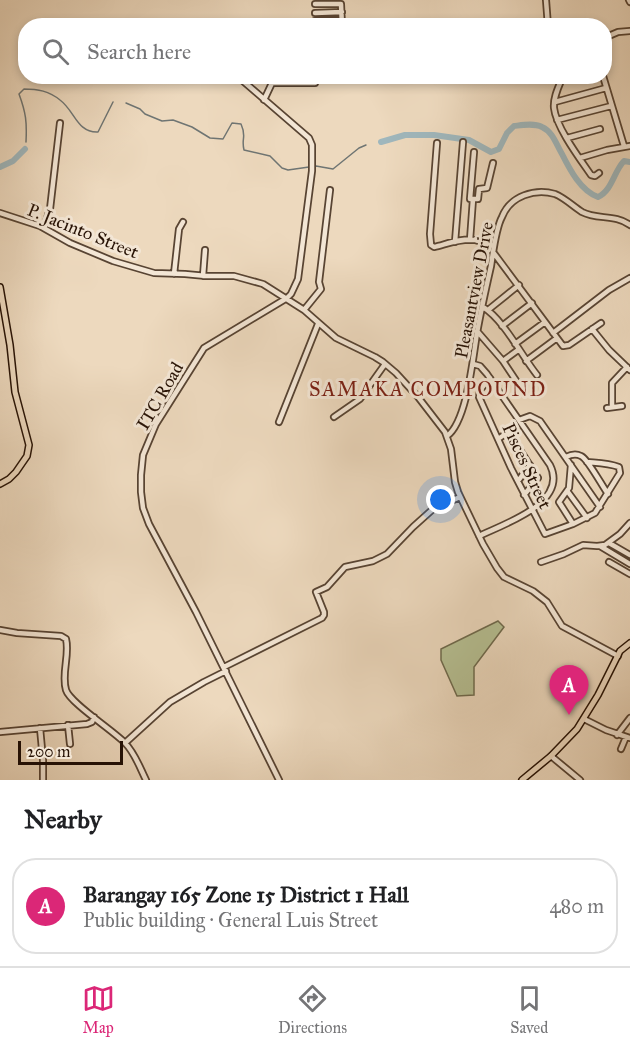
<!DOCTYPE html>
<meta charset="utf-8">
<style>
body{margin:0;font-family:"IM FELL Great Primer",serif;background:#f6f6f6;color:#202124}
.scale{position:absolute;left:18px;bottom:15px;width:105px;box-sizing:border-box;padding-left:6px;border:3px solid #271205;border-top:0;font-size:16px;line-height:21px;white-space:nowrap;color:#271205;-webkit-text-stroke:4px #f3e6d5;paint-order:stroke}
.you{position:absolute;left:441px;top:500px;width:21px;height:21px;margin:-15px;border:4px solid #fff;border-radius:50%;background:#1a73e8;box-shadow:0 0 0 9px #1a73e833}
.badge{display:grid;place-items:center;width:39px;height:39px;border-radius:50%;background:#db2777;color:#fff;font-size:20px;font-weight:700}
.pin{position:absolute;translate:-50% -50px;filter:drop-shadow(0 2px 3px #0008)}
.pin::after{content:'';position:absolute;top:32px;width:21px;height:18px;background:inherit;clip-path:polygon(0 0,100% 0,50% 100%)}
.list{margin:0;padding:0;list-style:none}
h2{display:flex;justify-content:space-between;align-items:center;height:78px;margin:0;padding:0 24px;font-size:26px}
h2 small{font-size:20px;font-weight:400;color:#757577}
.list li{display:grid;grid-template-columns:39px 1fr auto;gap:18px;align-items:center;box-sizing:border-box;height:96px;margin:0 12px 12px;padding:0 12px;border:2px solid #e0e0e0;border-radius:24px}
.list b{display:block;font-size:22px;white-space:nowrap}
.list p{margin:0;font-size:20px;white-space:nowrap;color:#757577}
.list em{font-size:20px;font-style:normal;color:#757577}
.icon{flex:none;width:33px;height:33px;fill:none;stroke:currentColor;stroke-width:2;stroke-linecap:round;stroke-linejoin:round}
.map{position:relative;flex:none;width:630px;height:780px;overflow:hidden}
.search{position:absolute;background:#fff;box-shadow:0 3px 9px #0003;left:18px;right:18px;top:18px;height:66px;display:flex;align-items:center;gap:15px;box-sizing:border-box;padding:0 21px;border-radius:24px;color:#757577;font-size:22px}
.sheet{height:186px;background:#fff}
nav{display:flex;justify-content:space-around;align-items:center;box-sizing:border-box;height:84px;border-top:2px solid #e0e0e0;background:#fff;font-size:16px;color:#757577}
nav a{display:grid;justify-items:center;gap:3px}
nav .on{color:#db2777}
.map>svg:first-child{display:block}
.green{fill:#b6c093;stroke:#6e694c;stroke-width:1.5}
.lines{fill:none;stroke-linecap:round;stroke-linejoin:round}
.stream{stroke:#6f7573;stroke-width:1.5}
.river{stroke:#9fb7bd;stroke-width:6}
.minor-casing{stroke:#584433;stroke-width:8}
.major-casing{stroke:#271205;stroke-width:8}
.minor{stroke:#f3e6d5;stroke-width:4.5}
.major{stroke:#edd9be;stroke-width:5}
.labels{text-anchor:middle;stroke-width:6;stroke-linejoin:round;paint-order:stroke}
.street-label{font-size:18px;fill:#271205;stroke:#f3e6d5}
.neighbourhood-label{font-size:20px;letter-spacing:1.5px;fill:#7a1f14;stroke:#f3e6d5}
</style>
<div class="map">
<svg width="630" height="780" viewBox="0 0 630 780">
<rect width="100%" height="100%" fill="#edd9be"/>
<filter id="stains"><feTurbulence type="fractalNoise" baseFrequency=".00333" numOctaves="4"/><feColorMatrix values="0 0 0 0 .2 0 0 0 0 .09 0 0 0 0 .02 0 0 0 .5 -.17"/></filter>
<radialGradient id="worn" r=".72"><stop offset=".6" stop-color="#630" stop-opacity="0"/><stop offset="1" stop-color="#630" stop-opacity=".3"/></radialGradient>
<path class="green" d="M 498,621 L 504,627 L 474,667 L 474,695 L 457,696 L 441,660 L 441,649 Z"/>
<g class="lines">
<path class="stream" d="M 126,103 L 140,109 L 145,114 L 162,121 L 173,120 L 192,127 L 210,138 L 223,139 L 232,123 L 241,124 C 247,137 241,138 244,150 L 270,156 L 282,168 L 288,170 L 316,166 L 333,169 L 359,148 L 366,145
M 26,142 C 27,122 26,113 19,94 L 24,89 C 38,89 49,91 60,100 C 75,111 77,133 98,132 L 113,102"/>
<path class="river" d="M 381,142 L 405,135 L 434,135 L 469,140 L 491,152 L 499,149 L 507,133 L 514,126 C 523,125 534,123 542,127 C 553,132 556,144 562,154 C 570,170 581,191 598,197 C 612,191 614,171 624,161 L 630,162
M 0,167 L 13,161 L 25,149"/>
<defs>
<path id="minor" d="M 546,0 L 548,26
M 629,0 L 630,2
M 315,4 L 341,4 L 342,26
M 315,13 L 342,12
M 315,21 L 342,20
M 604,38 L 618,32 L 630,31
M 242,76 L 243,81 L 309,138 L 312,145 L 312,171 L 298,279 L 291,294 L 287,298 L 204,348 L 156,424 L 143,455 L 141,475 L 141,492 L 143,508 L 149,524 L 196,612 L 279,780
M 563,76 C 559,86 553,97 554,108 C 556,127 580,159 591,175 L 595,176 L 599,173
M 603,76 L 624,146
M 562,79 L 572,76
M 272,83 L 315,83
M 264,100 L 272,83 L 273,76
M 555,102 L 606,88
M 557,120 L 611,106
M 567,138 L 600,129
M 437,143 L 430,234 L 431,245 L 434,247 C 447,244 461,238 475,240 C 482,241 487,245 494,246
M 580,158 L 607,150 L 630,146
M 473,199 L 478,199 L 479,189 L 487,188 L 493,163
M 0,213 L 40,226 L 70,243 L 113,261 L 154,273 L 185,274 L 206,276 L 234,276 L 263,284 L 304,310 L 336,338 L 375,357 L 383,362 L 396,373 L 418,397 L 445,432 L 451,449 L 455,482 L 458,492 L 483,544 L 497,568 L 504,577 L 533,591 L 547,602 L 562,626 L 618,656
M 44,228 L 50,209 L 60,123
M 470,240 L 473,199 L 470,199 L 474,152
M 455,242 L 463,142
M 493,252 L 563,346 L 569,345 L 601,323
M 174,274 L 179,229 L 183,222
M 203,276 L 205,250
M 483,307 C 504,320 521,355 537,375
M 304,310 L 321,289 L 319,282 L 330,190
M 488,310 L 519,285
M 502,326 L 532,303
M 592,329 L 609,350 L 630,370
M 477,331 L 503,361 L 517,382
M 553,333 L 609,290 L 630,278
M 515,344 L 545,322
M 503,361 L 518,350
M 526,361 L 557,338
M 473,364 L 480,366 L 487,374 L 550,465 C 569,503 504,524 479,536
M 490,378 L 480,390 L 479,397 L 511,468 L 545,534 L 573,524 L 595,513 L 620,473 L 619,467 C 608,463 598,463 587,462
M 612,407 L 612,383 L 627,367
M 607,408 L 622,406
M 334,417 L 360,399 L 385,364
M 519,420 L 530,416 L 540,421 L 600,507
M 279,422 L 318,324
M 447,436 C 467,422 473,357 477,333 C 481,310 486,288 491,266 C 493,252 496,228 502,217 C 510,196 535,188 555,194 C 565,198 574,207 582,212 C 597,220 615,214 630,225
M 498,439 L 507,433 L 509,433 L 538,478 L 524,495
M 566,457 C 570,455 575,453 581,456 C 588,459 602,486 608,494
M 571,465 L 569,488 L 559,502 L 573,524
M 518,481 L 530,465
M 568,492 L 587,518
M 609,543 L 630,555
M 600,546 L 630,564
M 541,562 L 564,554 L 583,545 L 597,546 L 605,545 L 620,534 L 630,523
M 609,562 L 630,574
M 0,630 L 17,633 L 61,636 L 66,639 C 70,655 61,674 66,690 C 70,703 114,731 125,743 C 135,753 140,768 146,780
M 224,667 L 322,618 L 324,615 L 324,612 L 316,592 L 327,587 L 345,567 L 373,561 L 387,554 L 413,527 L 433,509 L 460,497
M 584,719 L 606,730 L 630,738
M 68,725 L 70,744
M 40,728 L 43,760 L 43,780
M 0,732 L 87,724 L 92,722 L 94,717
M 617,735 L 630,718
M 125,743 L 170,702 L 204,682 L 226,671
M 621,749 L 626,737
M 551,756 L 580,780"/>
<path id="major" d="M 0,287 L 10,345 L 15,392 L 29,445 L 27,456 L 16,472 L 9,479 L 0,484
M 522,780 L 551,756 L 577,729 L 598,695 L 620,651 L 630,643"/>
</defs>
<use href="#minor" class="minor-casing"/>
<use href="#major" class="major-casing"/>
<use href="#minor" class="minor"/>
<use href="#major" class="major"/>
</g>
<g class="labels">
<g class="street-label">
<text transform="translate(83 231) rotate(22)" y="6">P. Jacinto Street</text>
<text transform="translate(474 290) rotate(-79)" y="6">Pleasantview Drive</text>
<text transform="translate(160 396) rotate(-60)" y="6">ITC Road</text>
<text transform="translate(527 466) rotate(65)" y="6">Pisces Street</text>
</g>
<g class="neighbourhood-label">
<text x="428" y="396">SAMAKA COMPOUND</text>
</g>
</g>
<rect width="100%" height="100%" filter="url(#stains)"/>
<rect width="100%" height="100%" fill="url(#worn)"/>
</svg>
<div class="scale">200 m</div>
<div class="you"></div>
<div class="pin badge" style="left:569px;top:715px">A</div>
<div class="search"><svg class="icon" aria-label="search" viewBox="0 0 24 24"><circle cx="10" cy="10" r="6"/><path d="M15 15l6 6"/></svg>Search here</div>
</div>
<section class="sheet">
<h2>Nearby<small></small></h2>
<ul class="list">
<li><span class="badge">A</span><div><b>Barangay 165 Zone 15 District 1 Hall</b><p>Public building · General Luis Street</p></div><em>480 m</em></li>
</ul>
</section>
<nav>
<a class="on"><svg class="icon" aria-label="map" viewBox="0 0 24 24"><path d="M3 6l6-2 6 2 6-2v14l-6 2-6-2-6 2zM9 4v14M15 6v14"/></svg>Map</a>
<a><svg class="icon" aria-label="directions" viewBox="0 0 24 24"><path d="M12 3l9 9-9 9-9-9zM9 14v-3h6M13 9l2 2-2 2"/></svg>Directions</a>
<a><svg class="icon" aria-label="saved" viewBox="0 0 24 24"><path d="M7 4h10v16l-5-4-5 4z"/></svg>Saved</a>
</nav>
